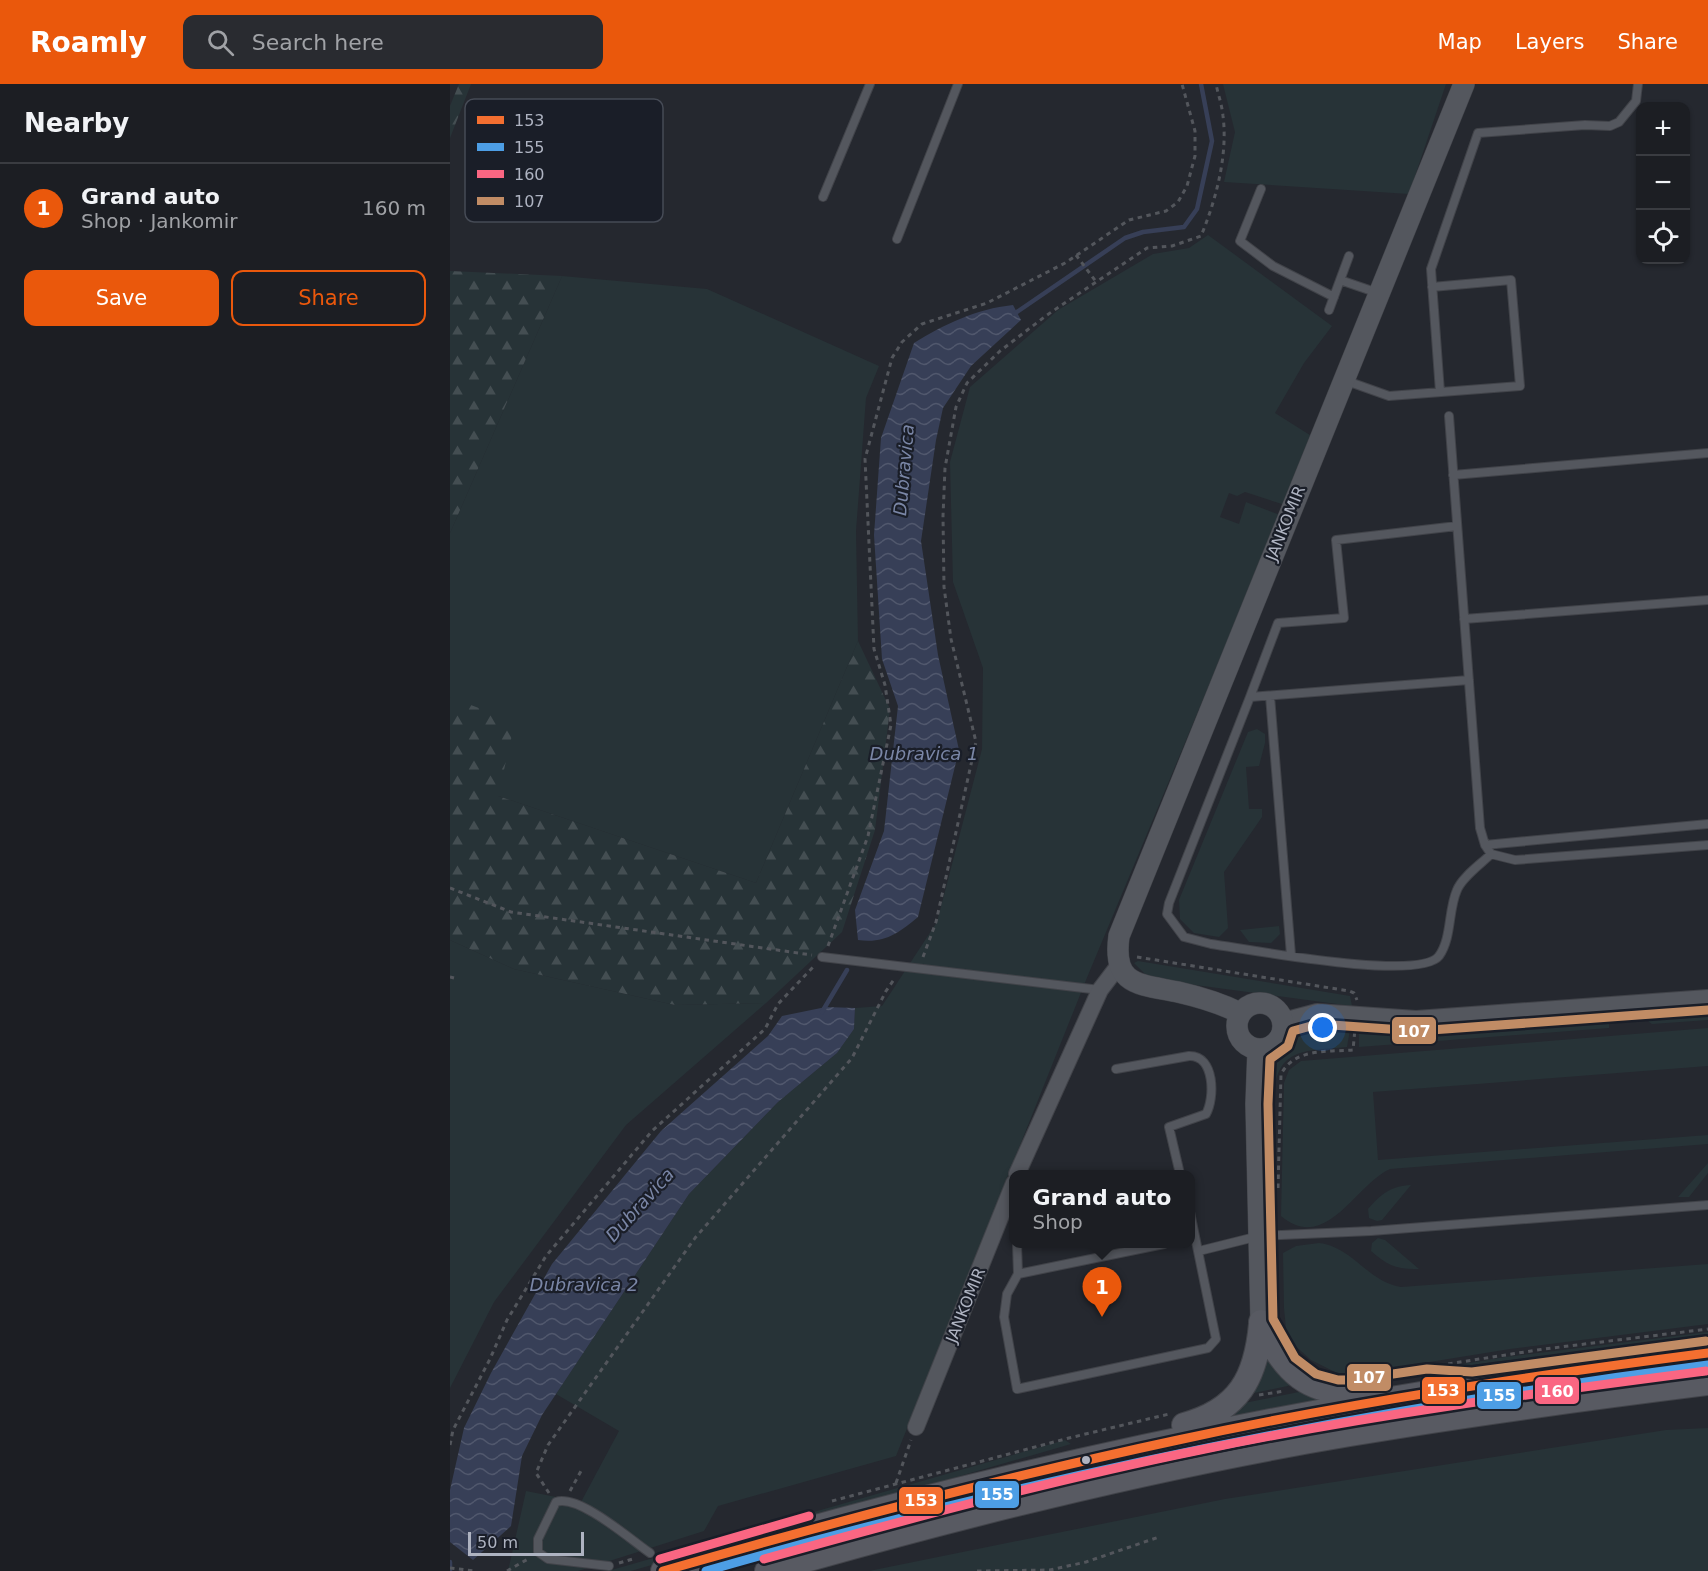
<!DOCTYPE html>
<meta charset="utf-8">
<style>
body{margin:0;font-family:"DejaVu Sans",sans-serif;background:#292b30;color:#f1f3f6}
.controls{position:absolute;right:18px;top:18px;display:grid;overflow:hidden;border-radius:12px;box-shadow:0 2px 4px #0004}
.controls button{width:54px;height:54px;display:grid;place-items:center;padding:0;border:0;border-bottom:2px solid #3a3c41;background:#1c1e23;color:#f1f3f6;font:30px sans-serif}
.scale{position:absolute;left:18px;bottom:15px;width:116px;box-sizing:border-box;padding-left:6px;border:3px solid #aeb3c1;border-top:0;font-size:16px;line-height:21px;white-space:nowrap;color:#aeb3c1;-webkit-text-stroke:4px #1a1e28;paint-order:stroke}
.you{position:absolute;left:873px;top:944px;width:21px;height:21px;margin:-15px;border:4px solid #fff;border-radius:50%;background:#1a73e8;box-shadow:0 0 0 9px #1a73e833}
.badge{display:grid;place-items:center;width:39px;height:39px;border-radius:50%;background:#ea580c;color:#fff;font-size:20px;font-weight:700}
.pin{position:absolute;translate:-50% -50px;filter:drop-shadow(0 2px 3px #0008)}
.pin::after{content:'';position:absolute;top:32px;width:21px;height:18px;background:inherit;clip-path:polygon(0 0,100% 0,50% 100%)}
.popup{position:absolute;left:559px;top:1086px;width:186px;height:78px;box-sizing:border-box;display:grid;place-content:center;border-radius:12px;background:#1c1e23;filter:drop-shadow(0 2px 4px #0005);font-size:20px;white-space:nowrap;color:#a0a2a6}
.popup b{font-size:22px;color:#f1f3f6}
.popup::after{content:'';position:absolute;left:50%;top:100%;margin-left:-12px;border:12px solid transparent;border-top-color:#1c1e23}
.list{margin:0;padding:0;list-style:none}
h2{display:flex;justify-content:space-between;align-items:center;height:78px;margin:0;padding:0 24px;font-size:26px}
h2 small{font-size:20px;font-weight:400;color:#a0a2a6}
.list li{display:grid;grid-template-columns:39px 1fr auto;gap:18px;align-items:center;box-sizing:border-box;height:90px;padding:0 24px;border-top:2px solid #3a3c41}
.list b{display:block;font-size:22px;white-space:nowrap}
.list p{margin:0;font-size:20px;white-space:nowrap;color:#a0a2a6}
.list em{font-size:20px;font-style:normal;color:#a0a2a6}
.actions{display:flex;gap:12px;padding:18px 24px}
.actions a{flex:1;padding:14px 0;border:2px solid #ea580c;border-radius:12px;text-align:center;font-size:21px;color:#ea580c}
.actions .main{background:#ea580c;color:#fff}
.icon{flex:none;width:33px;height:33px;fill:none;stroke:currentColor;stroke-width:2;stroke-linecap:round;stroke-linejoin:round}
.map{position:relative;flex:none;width:1258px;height:1487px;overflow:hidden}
header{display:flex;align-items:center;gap:36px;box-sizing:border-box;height:84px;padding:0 30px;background:#ea580c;color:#fff}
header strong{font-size:28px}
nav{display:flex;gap:33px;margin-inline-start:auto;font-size:21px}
.search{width:420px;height:54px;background:#292b30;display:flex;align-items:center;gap:15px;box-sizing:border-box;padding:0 21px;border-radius:12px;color:#a0a2a6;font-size:22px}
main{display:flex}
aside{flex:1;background:#1c1e23}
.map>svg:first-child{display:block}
.grass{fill:#273337}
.forest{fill:url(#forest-firs)}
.water{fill:url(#water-waves)}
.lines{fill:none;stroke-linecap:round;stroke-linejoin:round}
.stream{stroke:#373f57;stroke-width:4.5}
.service-casing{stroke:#414349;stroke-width:10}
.minor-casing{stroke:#414349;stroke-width:18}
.tertiary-casing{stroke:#414349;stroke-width:22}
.secondary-casing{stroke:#414349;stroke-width:26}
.path{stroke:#53565c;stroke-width:3;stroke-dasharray:4.5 4.5;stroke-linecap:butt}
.service{stroke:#54575e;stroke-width:8}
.minor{stroke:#54575e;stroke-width:16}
.tertiary{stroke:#54575e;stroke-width:21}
.secondary{stroke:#585a62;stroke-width:24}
.bus-1-casing{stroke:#1a1e28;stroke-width:14}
.bus-2-casing{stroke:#1a1e28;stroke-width:14}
.bus-3-casing{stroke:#1a1e28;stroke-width:14}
.bus-4-casing{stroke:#1a1e28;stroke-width:14}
.bus-1{stroke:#f46f30;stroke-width:9}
.bus-2{stroke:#4d9ee5;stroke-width:9}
.bus-3{stroke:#fa6682;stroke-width:9}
.bus-4{stroke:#c18c65;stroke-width:9}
.bus-dot{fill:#aeb3c1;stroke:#1a1e28;stroke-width:2}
.labels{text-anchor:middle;stroke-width:4.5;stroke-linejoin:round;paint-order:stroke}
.street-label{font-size:16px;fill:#aeb3c1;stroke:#1a1e28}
.water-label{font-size:18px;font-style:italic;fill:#7a86a6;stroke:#1a1e28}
.key{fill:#1a1e28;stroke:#464b56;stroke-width:1.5}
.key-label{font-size:16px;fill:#aeb3c1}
.line-badge{stroke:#1a1e28;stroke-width:2}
.badge-label{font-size:16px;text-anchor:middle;font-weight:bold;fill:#fff}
</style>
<header>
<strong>Roamly</strong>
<div class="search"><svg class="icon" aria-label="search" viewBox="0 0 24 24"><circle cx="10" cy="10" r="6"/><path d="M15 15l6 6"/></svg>Search here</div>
<nav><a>Map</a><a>Layers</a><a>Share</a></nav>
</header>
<main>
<aside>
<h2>Nearby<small></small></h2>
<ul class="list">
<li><span class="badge">1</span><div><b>Grand auto</b><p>Shop · Jankomir</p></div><em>160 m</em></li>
</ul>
<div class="actions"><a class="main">Save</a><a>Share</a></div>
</aside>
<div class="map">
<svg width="1258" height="1487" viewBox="0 0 1258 1487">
<defs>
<pattern id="forest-firs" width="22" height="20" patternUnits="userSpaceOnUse" patternTransform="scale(1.5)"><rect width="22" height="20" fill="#273337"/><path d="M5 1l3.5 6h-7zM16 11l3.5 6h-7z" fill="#444e52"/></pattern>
<pattern id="water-waves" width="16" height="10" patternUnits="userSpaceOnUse" patternTransform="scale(1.5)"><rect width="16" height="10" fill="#373f57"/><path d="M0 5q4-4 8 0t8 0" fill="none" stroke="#51586d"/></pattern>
</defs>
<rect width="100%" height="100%" fill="#25282f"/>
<path class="grass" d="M 773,0 L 996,0 L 959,110 L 774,98 L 785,48 Z
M 758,151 L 882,242 L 854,279 L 825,329 L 863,353 L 835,421 L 795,408 L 787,412 L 779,409 L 770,433 L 789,440 L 796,418 L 830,431 L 636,896 L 446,1372 L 268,1422 L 254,1447 L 128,1487 L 58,1487 L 76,1407 L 131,1418 L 169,1347 L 106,1310 L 120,1289 L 239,1110 L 328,1018 L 387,969 L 404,945 L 405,924 L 432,922 L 487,838 L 532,665 L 533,584 L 503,498 L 500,378 L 520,303 L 608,226 L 703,170 L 739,164 Z
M 112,192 L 257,205 L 429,282 L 416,314 L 406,447 L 408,557 L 306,799 L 48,712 L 0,613 L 0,449 Z
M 807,645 L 815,650 L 815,659 L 809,682 L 796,683 L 799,725 L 812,725 L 812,733 L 774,788 L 778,844 L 769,853 L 744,849 L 730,835 L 729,816 L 798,648 Z
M 829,842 L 830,850 L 821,859 L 799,858 L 790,846 Z
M 0,856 L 64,885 L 225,921 L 316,919 L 176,1041 L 44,1218 L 0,1304 Z
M 688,877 L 900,912 L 902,922 L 708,896 L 695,890 L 684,879 Z
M 1258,924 L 1258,936 L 1202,940 L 1199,938 L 1198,936 L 1233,926 Z
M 1085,937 L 1152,938 L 1159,940 L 1159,944 L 909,963 L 909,941 L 974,945 Z
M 882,938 L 901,940 L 897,963 C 857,967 824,963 825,1014 L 818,1013 C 818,993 822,977 835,962 L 839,963 L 838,960 C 850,946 864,941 882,938 Z
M 1258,944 L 1258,982 L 923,1008 L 928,1076 L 1258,1051 L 1258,1060 L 940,1085 C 906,1100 876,1170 831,1132 L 834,999 L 839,986 L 851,977 Z
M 818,1047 L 824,1047 L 823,1118 L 820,1118 L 818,1108 Z
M 1258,1079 L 1258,1089 L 1239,1113 L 1228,1113 Z
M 961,1101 L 932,1136 L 927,1137 L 919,1134 L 918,1125 C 931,1110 941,1102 961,1101 Z
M 928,1154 L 935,1156 L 969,1185 C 947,1186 937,1181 921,1167 L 922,1159 Z
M 869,1159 C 903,1163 918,1198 951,1203 L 1258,1180 L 1258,1240 L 1060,1265 L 893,1292 L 861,1276 L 842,1259 L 836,1245 L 834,1224 L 833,1169 L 846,1162 Z
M 1258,1248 L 1258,1256 L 1042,1278 L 937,1295 L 937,1299 L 889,1301 L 1055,1273 Z
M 815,1272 L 847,1300 L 799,1310 Z
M 1258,1281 L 1258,1288 L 387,1457 L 282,1487 L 256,1487 L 576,1399 L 882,1335 L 1101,1299 Z
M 859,1306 L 875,1316 L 778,1333 L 789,1320 Z
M 1258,1344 L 1258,1487 L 419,1487 L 775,1415 L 1216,1346 Z
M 615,1356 L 621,1360 L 181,1487 L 158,1487 Z"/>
<path class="forest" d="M 9,0 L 21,0 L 0,54 L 0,22 Z
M 0,187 L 112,192 L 0,449 Z
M 408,557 L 440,625 L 425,746 L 392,848 L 316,919 L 225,921 L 64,885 L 0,856 L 0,613 L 65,638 L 48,712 L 306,799 Z"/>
<path class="water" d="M 563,221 L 571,236 L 521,282 L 493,324 L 486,356 L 471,457 L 488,571 L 509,666 L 468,833 C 449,849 434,860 408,856 L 405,826 L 434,747 L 448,622 L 432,575 L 424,451 L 431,354 L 464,259 C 495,240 526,225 563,221 Z
M 376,923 L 405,924 L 404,945 L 387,969 L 328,1018 L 239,1110 L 120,1289 L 92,1331 L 72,1372 L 61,1442 L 23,1476 L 0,1458 L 0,1406 L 14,1344 L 41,1289 L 102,1180 L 211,1047 L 318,952 L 332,932 Z"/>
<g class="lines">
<path class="stream" d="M 564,230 L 675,154 L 693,148 L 734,143 L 747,125 L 762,57 L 751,0
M 372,928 L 397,886
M 0,1478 L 0,1487"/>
<defs>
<path id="service" d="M 811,105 L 790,157 L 823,182 L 884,213
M 373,113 L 420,0
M 447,155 L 508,0
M 890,196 L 928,209
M 879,226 L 899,172
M 894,296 L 939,312 L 1070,302 L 1061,196 L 982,203
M 990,308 L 981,185 L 1028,49 L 1135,41 L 1160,42 L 1169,38 L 1186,17 L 1188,0
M 999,332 L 1030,744 L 1035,761 L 1041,770 L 1065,776 L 1258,761
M 1003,391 L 1258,369
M 1014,535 L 1258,516
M 1019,596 L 800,613 L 719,819 L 717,830 L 734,853 L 761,860 C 798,865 969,898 989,872 C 1002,854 998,826 1007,806 C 1012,793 1031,780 1041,770
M 820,612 L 841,871
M 800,613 L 828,539 L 894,534 L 886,456 L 1007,442
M 1035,761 L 1258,740
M 372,873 L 650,906
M 666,985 L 739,972 C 765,971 765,1014 756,1030 L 719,1043 L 730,1090
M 567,1160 L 568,1190 L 714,1160
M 749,1167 L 809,1152 L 921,1147 L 1258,1121
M 568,1190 L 557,1210 L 554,1233 L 567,1305 L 758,1264 L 766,1255 L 740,1128
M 159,1482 L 98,1475 L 88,1468 L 88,1455 L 106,1418 C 129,1410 181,1456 200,1469"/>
<path id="minor" d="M 833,937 L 867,928 L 966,935 L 1258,914
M 567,1090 L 650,906 L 669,881
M 466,1343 L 564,1099"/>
<path id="tertiary" d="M787 942a23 23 0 1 1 46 0a23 23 0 1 1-46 0Z
M 790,929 C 770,919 750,913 728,908 C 689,900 662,902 669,852 L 1014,0
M 808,965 L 806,1020 L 811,1238"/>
<path id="secondary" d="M 811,1238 C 832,1286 859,1315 916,1306
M 734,1341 C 789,1326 806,1294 811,1240
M 213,1487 C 555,1384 903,1311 1258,1269
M 317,1487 C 508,1432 703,1383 900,1350 C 1019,1330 1138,1314 1258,1299"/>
</defs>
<use href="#service" class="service-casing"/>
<use href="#minor" class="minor-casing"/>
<use href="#tertiary" class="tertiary-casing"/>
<use href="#secondary" class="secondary-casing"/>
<path class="path" d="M 626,171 L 647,199
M 0,804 L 61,828 L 362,871
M 378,862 L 418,752 L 441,641 L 435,601 L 424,565 L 415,375 L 442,274 L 452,258 L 472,240 L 537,219 L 615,179 L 679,136 L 716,127 L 728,118 L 737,102 L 745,72 L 745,47 L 732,0
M 473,873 L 486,838 L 526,658 L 501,555 L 494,503 L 493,432 L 495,384 L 506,323 L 517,299 L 550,267 L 597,231 L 697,164 L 722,162 L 751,152 C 766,116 778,71 773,32 C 772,21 768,10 766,0
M 687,873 L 899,907 L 904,909 L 907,916
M 0,893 L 4,894
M 828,1104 L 831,990 C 845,964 877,968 903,966 L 905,945
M 927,1291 L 1094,1265 L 1258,1245
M 809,1311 L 835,1307
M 0,1361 L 3,1346 L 40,1275 L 57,1236 L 96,1172 L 202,1047 L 315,945 L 328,920 L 364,882
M 446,1399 L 461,1356
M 120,1407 L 131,1387
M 99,1409 L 86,1389 L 98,1361 L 245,1154 L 402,974 L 436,907 L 445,894
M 382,1417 L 619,1354 L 719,1330
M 169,1479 L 186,1474
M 0,1484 L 25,1487
M 57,1487 L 78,1475
M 527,1487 L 600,1486 L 636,1478 L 709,1453"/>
<use href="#service" class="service"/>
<use href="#minor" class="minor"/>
<use href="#tertiary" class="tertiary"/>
<use href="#secondary" class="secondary"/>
<defs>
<path id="bus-1" d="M 213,1487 C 383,1438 555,1393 728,1356 C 903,1318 1080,1292 1258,1269"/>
<path id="bus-2" d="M 256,1487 C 585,1392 918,1325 1258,1281"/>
<path id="bus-3" d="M 210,1475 L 359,1432
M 314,1475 C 458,1435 603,1396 750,1366 C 917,1331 1087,1309 1256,1287"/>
<path id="bus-4" d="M 1256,1257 L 1022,1288 L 977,1285 L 902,1296 L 888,1296 L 866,1290 L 845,1274 L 823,1235 L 818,1020 L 820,975 L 838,962 L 843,947 L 868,940 L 967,947 L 1258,926"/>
</defs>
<use href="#bus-1" class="bus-1-casing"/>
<use href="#bus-2" class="bus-2-casing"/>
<use href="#bus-3" class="bus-3-casing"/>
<use href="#bus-4" class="bus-4-casing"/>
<use href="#bus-1" class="bus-1"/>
<use href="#bus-2" class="bus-2"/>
<use href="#bus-3" class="bus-3"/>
<use href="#bus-4" class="bus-4"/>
</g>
<circle class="bus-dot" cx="636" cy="1376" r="5"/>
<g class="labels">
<g class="street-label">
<text transform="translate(835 439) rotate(-68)" y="6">JANKOMIR</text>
<text transform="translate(515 1221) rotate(-68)" y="6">JANKOMIR</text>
</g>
<g class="water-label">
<text transform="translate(454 386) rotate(-85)" y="6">Dubravica</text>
<text x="474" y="676">Dubravica 1</text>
<text transform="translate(190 1121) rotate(-48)" y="6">Dubravica</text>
<text x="134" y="1207">Dubravica 2</text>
</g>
</g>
<rect x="15" y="15" width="198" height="123" rx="9" class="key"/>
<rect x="27" y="32" width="27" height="8" fill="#f46f30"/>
<rect x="27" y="59" width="27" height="8" fill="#4d9ee5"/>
<rect x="27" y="86" width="27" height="8" fill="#fa6682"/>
<rect x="27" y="113" width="27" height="8" fill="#c18c65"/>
<g class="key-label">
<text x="64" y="42">153</text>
<text x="64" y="69">155</text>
<text x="64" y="96">160</text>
<text x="64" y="123">107</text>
</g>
<g class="line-badge">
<rect x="941" y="932" width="46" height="29" rx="6" fill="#c18c65"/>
<rect x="896" y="1279" width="46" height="29" rx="6" fill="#c18c65"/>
<rect x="971" y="1292" width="45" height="29" rx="6" fill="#f46f30"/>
<rect x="1084" y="1292" width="46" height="29" rx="6" fill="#fa6682"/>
<rect x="1026" y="1297" width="46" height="29" rx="6" fill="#4d9ee5"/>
<rect x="524" y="1396" width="46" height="29" rx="6" fill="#4d9ee5"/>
<rect x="448" y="1402" width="46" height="29" rx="6" fill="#f46f30"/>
</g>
<g class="badge-label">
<text x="964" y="953">107</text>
<text x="919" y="1299">107</text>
<text x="993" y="1312">153</text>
<text x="1107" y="1313">160</text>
<text x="1049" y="1317">155</text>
<text x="547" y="1416">155</text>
<text x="471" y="1422">153</text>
</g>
</svg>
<div class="controls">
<button>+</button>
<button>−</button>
<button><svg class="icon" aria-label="locate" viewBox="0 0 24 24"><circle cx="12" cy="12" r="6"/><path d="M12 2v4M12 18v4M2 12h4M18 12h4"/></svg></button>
</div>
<div class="scale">50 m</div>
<div class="you"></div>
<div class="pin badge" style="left:652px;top:1233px">1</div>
<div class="popup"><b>Grand auto</b>Shop</div>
</div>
</main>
